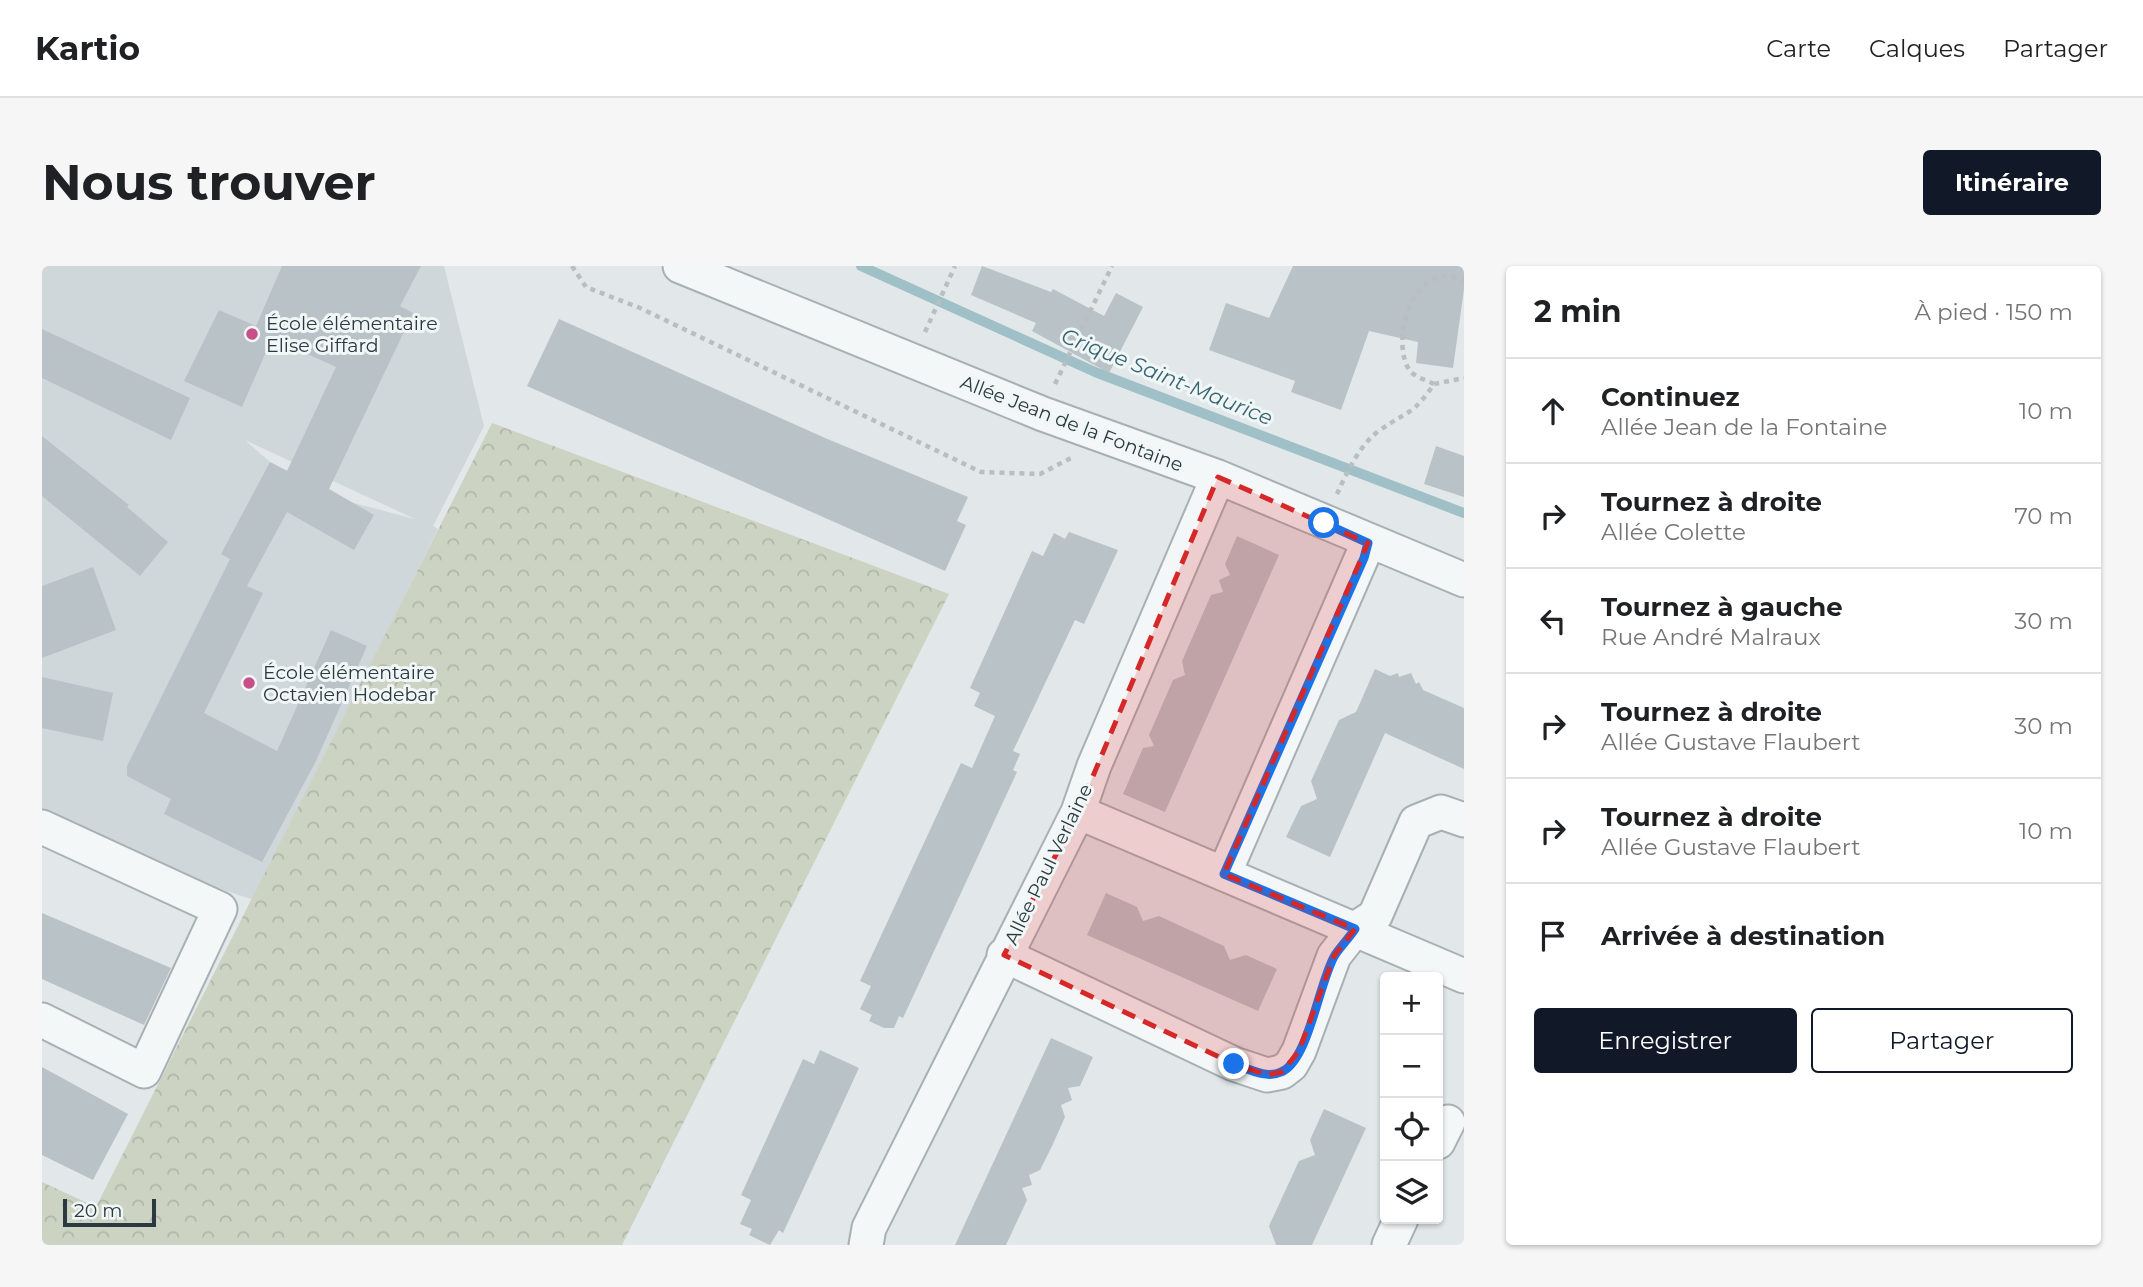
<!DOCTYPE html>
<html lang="fr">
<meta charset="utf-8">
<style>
body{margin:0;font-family:Montserrat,sans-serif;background:#f6f6f6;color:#202124}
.controls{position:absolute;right:21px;bottom:21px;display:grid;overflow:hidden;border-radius:7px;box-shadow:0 2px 5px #0004}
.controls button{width:63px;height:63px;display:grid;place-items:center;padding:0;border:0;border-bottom:2px solid #e0e0e0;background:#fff;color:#202124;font:35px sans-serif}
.scale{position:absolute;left:21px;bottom:18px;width:93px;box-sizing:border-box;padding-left:7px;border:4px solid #2b3a40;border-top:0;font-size:19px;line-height:24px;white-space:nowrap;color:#2b3a40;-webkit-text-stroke:5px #f1f6f7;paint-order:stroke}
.stop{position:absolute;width:21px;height:21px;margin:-16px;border:5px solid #1a73e8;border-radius:50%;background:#fff}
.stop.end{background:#1a73e8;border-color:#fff;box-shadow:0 2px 7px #0008}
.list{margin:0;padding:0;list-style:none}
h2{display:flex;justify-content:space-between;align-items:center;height:91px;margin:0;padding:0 28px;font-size:30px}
h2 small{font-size:23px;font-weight:400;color:#757577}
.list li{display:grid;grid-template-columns:46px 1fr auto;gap:21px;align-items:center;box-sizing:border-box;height:105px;padding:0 28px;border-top:2px solid #e0e0e0}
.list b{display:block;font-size:26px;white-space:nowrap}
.list p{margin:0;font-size:23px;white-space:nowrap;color:#757577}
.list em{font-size:23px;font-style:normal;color:#757577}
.actions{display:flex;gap:14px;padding:21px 28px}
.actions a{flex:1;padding:16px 0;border:2px solid #111827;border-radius:7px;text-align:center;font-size:24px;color:#111827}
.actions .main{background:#111827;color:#fff}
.icon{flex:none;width:38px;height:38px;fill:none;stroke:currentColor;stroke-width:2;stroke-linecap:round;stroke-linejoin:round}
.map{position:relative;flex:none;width:1422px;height:979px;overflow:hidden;border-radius:7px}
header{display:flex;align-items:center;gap:42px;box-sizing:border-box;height:98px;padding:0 35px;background:#fff;border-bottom:2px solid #e0e0e0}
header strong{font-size:33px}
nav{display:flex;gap:38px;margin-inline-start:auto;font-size:24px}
.intro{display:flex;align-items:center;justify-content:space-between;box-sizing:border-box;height:168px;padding:0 42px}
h1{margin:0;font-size:49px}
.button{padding:18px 32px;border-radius:7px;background:#111827;color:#fff;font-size:24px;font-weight:700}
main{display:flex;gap:42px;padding:0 42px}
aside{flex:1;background:#fff;border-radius:7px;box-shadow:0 2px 5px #0004}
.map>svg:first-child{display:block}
.built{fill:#d0d7db;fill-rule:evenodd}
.forest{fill:url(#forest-crowns)}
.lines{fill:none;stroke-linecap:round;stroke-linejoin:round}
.stream{stroke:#9fc0c7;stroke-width:10}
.building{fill:#b9c2c6}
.street-casing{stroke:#a7b0b3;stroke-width:37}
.path{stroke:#b8bec1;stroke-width:4.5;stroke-dasharray:5 5;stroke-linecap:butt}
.street{stroke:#f4f7f8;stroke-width:33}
.route{stroke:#1a73e8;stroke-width:9}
.marked{fill:#d62828;fill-opacity:0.2;stroke:#d62828;stroke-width:5;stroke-dasharray:14 9;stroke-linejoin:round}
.poi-dot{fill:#c74f8a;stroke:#f1f6f7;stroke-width:2.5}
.labels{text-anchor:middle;stroke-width:6;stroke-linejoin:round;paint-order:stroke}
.poi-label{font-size:19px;fill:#2b3a40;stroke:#f1f6f7;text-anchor:start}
.street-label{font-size:19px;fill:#2b3a40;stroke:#f1f6f7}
.water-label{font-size:21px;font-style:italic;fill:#376672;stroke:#f1f6f7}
</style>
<header>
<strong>Kartio</strong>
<nav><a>Carte</a><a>Calques</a><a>Partager</a></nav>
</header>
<div class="intro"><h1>Nous trouver</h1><a class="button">Itinéraire</a></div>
<main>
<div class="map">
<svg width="1422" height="979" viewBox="0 0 1422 979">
<defs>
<pattern id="forest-crowns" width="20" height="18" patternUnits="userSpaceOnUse" patternTransform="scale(1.75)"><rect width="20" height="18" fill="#cdd3c3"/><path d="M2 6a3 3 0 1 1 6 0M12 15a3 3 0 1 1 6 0" fill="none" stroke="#b0b6a9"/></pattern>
</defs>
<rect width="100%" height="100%" fill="#e2e7e9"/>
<path class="built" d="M 0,0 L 402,0 L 442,160 L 391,260 L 396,263 L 212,634 L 21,571 L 0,560 ZM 205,176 L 205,175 L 373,253 L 308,236 L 228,196 Z"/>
<path class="forest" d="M 450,157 L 907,328 L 580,979 L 0,979 L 0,916 L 54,941 Z"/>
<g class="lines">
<path class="stream" d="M 819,0 L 1053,106 L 1422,247"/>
</g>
<path class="building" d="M 240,0 L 379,0 L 358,40 L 371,47 L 287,223 L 332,249 L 312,284 L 245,246 L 205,320 L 221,327 L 162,447 L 235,485 L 289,364 L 325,380 L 274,495 L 220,596 L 122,548 L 129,533 L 85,510 L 85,500 L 188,293 L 179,288 L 228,196 L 245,205 L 294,101 L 230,72 L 200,141 L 142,115 L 177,44 L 214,60 Z
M 940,0 L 1009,26 L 1011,23 L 1062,50 L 1074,27 L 1101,41 L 1067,107 L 990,65 L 994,57 L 929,29 Z
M 1251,0 L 1422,0 L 1422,23 L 1411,102 L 1374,97 L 1376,76 L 1327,65 L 1299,144 L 1249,126 L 1253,115 L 1167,84 L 1184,37 L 1227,52 Z
M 517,53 L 783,172 L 926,231 L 915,255 L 924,259 L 903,305 L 485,120 Z
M 0,63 L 148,132 L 129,174 L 0,112 Z
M 0,170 L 87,239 L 85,241 L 126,276 L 98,310 L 0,230 Z
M 1394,180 L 1422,190 L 1422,231 L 1382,218 Z
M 1027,266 L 1076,284 L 1042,358 L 1033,354 L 971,485 L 978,488 L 971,504 L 975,506 L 861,752 L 857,750 L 852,762 L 842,762 L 827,755 L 830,749 L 818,743 L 829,720 L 818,715 L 919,497 L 930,502 L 953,450 L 932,440 L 938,427 L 928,422 L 990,285 L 1001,290 L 1012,267 L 1023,273 Z
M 1195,270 L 1237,289 L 1123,546 L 1081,528 L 1101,482 L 1112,480 L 1107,469 L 1131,414 L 1143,409 L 1140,395 L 1169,329 L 1181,326 L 1177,314 L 1188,309 L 1183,298 Z
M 51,301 L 74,364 L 0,392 L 0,320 Z
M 1333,403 L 1348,410 L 1356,407 L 1357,411 L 1369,407 L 1374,418 L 1377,416 L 1381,424 L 1422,442 L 1422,503 L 1343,467 L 1288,591 L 1244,571 L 1259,540 L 1275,533 L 1269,515 L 1297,454 L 1314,446 Z
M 0,411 L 71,427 L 61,475 L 0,462 Z
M 1064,627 L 1095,641 L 1101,655 L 1117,650 L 1182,680 L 1188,694 L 1204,689 L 1235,703 L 1216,745 L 1045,669 Z
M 0,647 L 129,702 L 102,759 L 0,713 Z
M 1009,772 L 1051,791 L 1038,820 L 1026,822 L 1030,834 L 1019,839 L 1023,851 L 1011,878 L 998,904 L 987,909 L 990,919 L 980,922 L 985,934 L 964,979 L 913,979 Z
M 778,784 L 817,802 L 741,967 L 737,964 L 728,979 L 707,969 L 710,963 L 698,958 L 709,934 L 699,929 L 761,793 L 772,798 Z
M 0,801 L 86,848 L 51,914 L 0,889 Z
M 1282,843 L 1324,862 L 1270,979 L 1234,979 L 1227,960 L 1257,895 L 1273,889 L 1268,874 Z"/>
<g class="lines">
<defs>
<path id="street" d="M 638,0 L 1001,148 L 1176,211 L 1422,314
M 1036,546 L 1422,710
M 0,561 L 178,643 L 102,805 L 0,754
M 1182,608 L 1326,277
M 962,689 L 1192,798 L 1225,809 L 1240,806 L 1249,799 L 1257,785 L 1292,690 L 1313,663 L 1333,650 L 1374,556 L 1399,546 L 1422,554
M 1396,876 L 1406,856
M 824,979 L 827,962 L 1036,546 L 1052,500 L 1176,211
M 1347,979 L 1359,953"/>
</defs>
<use href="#street" class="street-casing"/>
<path class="path" d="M 530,0 L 544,21 L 598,42 L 939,206 L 998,208 L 1029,192
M 883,66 L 913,0
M 1013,118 L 1070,0
M 1392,118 C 1384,114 1373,111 1368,105 C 1350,80 1365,15 1401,10 C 1407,9 1416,12 1422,14
M 1295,228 C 1305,206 1318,178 1338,164 C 1367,144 1371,149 1392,118 L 1422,112"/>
<use href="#street" class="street"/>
</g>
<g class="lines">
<path class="route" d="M 1192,798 C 1207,803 1224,813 1239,806 C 1267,795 1277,715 1293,689 C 1299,680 1307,672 1313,663 L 1182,608 L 1322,292 L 1326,277 L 1282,257"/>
</g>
<path class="marked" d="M 1176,211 L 1326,277 L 1182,608 L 1313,663 L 1292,690 L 1257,785 L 1240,806 L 1225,809 L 1192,798 L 962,689 L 1036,546 Z"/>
<g class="poi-dot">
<circle cx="210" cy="68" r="7"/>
<circle cx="207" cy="417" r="7"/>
</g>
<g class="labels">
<g class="poi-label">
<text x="224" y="64">École élémentaire<tspan x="224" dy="22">Elise Giffard</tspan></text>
<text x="221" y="413">École élémentaire<tspan x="221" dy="22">Octavien Hodebar</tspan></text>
</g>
<g class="street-label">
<text transform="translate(1030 157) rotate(21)" y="7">Allée Jean de la Fontaine</text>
<text transform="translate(1006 598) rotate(-64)" y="7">Allée Paul Verlaine</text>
</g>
<g class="water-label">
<text transform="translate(1125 111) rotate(22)" y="7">Crique Saint-Maurice</text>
</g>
</g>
</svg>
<div class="controls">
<button>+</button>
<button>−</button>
<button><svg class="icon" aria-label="locate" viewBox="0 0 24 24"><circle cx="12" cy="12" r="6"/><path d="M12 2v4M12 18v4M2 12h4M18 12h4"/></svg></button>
<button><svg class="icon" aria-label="layers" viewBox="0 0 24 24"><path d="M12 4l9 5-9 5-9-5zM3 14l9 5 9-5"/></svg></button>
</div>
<div class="scale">20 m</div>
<div class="stop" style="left:1282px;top:257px"></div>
<div class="stop end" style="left:1192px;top:798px"></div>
</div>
<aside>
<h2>2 min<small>À pied · 150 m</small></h2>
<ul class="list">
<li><svg class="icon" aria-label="ahead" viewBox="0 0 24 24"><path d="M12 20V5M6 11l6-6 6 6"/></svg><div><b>Continuez</b><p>Allée Jean de la Fontaine</p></div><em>10 m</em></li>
<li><svg class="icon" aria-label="right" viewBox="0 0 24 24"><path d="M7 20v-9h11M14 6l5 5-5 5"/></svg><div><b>Tournez à droite</b><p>Allée Colette</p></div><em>70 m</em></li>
<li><svg class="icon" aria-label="left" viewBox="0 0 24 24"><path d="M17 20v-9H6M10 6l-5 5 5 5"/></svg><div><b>Tournez à gauche</b><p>Rue André Malraux</p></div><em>30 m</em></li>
<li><svg class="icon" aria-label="right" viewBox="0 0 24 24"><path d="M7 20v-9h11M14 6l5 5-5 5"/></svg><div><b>Tournez à droite</b><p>Allée Gustave Flaubert</p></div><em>30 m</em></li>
<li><svg class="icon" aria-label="right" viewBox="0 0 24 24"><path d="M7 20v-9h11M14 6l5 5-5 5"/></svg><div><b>Tournez à droite</b><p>Allée Gustave Flaubert</p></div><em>10 m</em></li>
<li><svg class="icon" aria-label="arrive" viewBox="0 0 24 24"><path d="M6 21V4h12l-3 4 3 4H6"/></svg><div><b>Arrivée à destination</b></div></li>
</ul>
<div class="actions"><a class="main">Enregistrer</a><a>Partager</a></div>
</aside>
</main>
